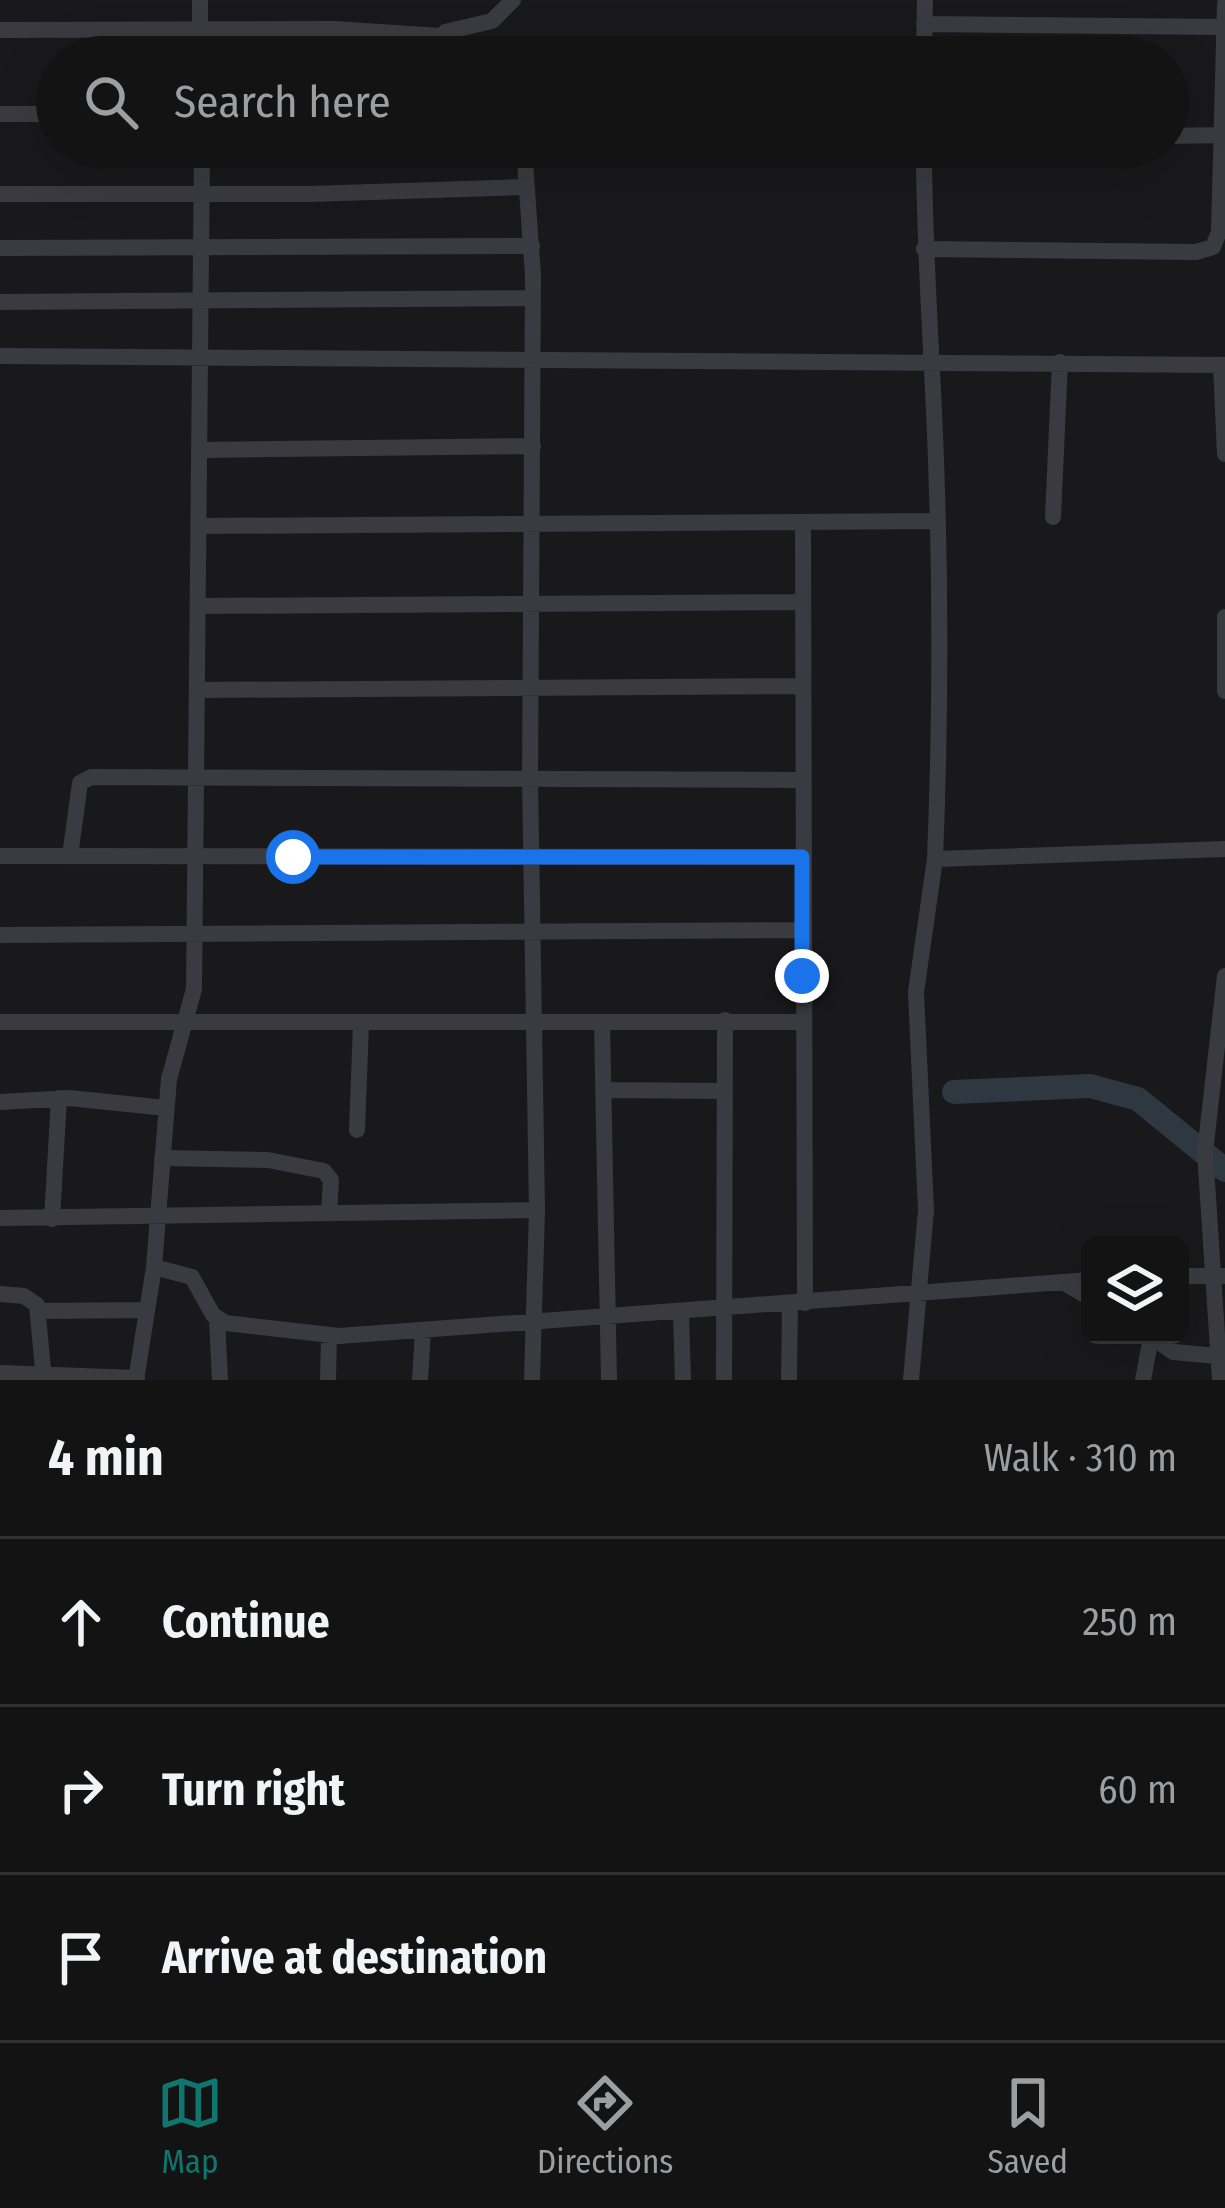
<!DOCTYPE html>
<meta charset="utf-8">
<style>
body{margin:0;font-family:"Fira Sans Condensed",sans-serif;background:#1c1c1d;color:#f1f3f6}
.controls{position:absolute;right:36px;bottom:36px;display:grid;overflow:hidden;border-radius:18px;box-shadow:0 12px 48px #0002}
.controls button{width:108px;height:108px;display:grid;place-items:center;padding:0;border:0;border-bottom:3px solid #323234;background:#131314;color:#f1f3f6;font:60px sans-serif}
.stop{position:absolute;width:36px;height:36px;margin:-27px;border:9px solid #1a73e8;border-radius:50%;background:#fff}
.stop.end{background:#1a73e8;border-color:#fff;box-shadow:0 3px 12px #0008}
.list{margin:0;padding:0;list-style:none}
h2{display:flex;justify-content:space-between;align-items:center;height:156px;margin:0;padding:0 48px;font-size:51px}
h2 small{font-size:39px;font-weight:400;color:#9d9ea0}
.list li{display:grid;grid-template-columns:78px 1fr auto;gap:36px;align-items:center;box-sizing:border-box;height:168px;padding:0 48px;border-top:3px solid #323234}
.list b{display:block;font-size:45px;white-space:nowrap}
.list em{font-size:39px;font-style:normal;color:#9d9ea0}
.icon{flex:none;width:66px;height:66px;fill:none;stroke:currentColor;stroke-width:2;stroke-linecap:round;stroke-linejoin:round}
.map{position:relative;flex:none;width:1225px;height:1380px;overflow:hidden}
.search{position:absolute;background:#131314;box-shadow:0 12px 48px #0002;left:36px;right:36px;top:36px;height:132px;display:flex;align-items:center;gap:30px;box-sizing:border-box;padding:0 42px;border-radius:66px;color:#9d9ea0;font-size:45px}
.sheet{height:660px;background:#131314}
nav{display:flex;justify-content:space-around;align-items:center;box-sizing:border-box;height:168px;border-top:3px solid #323234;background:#131314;font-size:33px;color:#9d9ea0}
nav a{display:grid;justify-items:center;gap:6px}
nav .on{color:#0f766e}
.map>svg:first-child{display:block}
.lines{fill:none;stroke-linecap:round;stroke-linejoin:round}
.river{stroke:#2f3840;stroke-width:24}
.minor{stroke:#3a3b40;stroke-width:16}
.route{stroke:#1a73e8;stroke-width:15}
</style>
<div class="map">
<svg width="1225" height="1380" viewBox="0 0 1225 1380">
<rect width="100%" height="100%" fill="#19191b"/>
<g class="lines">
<path class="river" d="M 954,1092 L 1090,1086 L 1138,1099 L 1225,1170"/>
<path class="minor" d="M 200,0 L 200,57
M 924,24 L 1225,27
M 0,30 L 334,29 L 440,36
M 605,54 L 924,56
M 433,57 L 445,32 L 492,21 L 513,0
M 924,57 L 925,0
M 0,114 L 57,114
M 1168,136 L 1225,135
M 524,147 L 533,276 L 530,779 L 537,1210 L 532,1380
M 924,147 C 924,236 930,323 934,412 C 941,561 941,710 935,859 L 1225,849
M 0,194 L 310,194 L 526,187
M 0,248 L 532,246
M 924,249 L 1196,252 L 1213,247 L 1219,232 L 1225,4
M 0,302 L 533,298
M 0,356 L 1225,365
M 1221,365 L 1225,454
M 201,450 L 533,446
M 1053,517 L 1060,362
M 803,523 L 805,1303
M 200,526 L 934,521
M 199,606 L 803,602
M 1225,617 L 1225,691
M 198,690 L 803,686
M 0,856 L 802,857
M 70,856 L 80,783 L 91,777 L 803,780
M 0,935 L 802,930
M 0,1022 L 803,1022
M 602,1023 L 609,1380
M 603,1090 L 725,1091
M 0,1102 L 69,1098 L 166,1108
M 357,1130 L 361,1024
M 162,1158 L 268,1160 L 324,1171 L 331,1180 L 329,1212
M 0,1218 L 537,1210
M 52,1219 L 59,1098
M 154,1267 L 192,1277 L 213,1315 L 225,1323 L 339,1336 L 1090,1280
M 1180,1276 L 1225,1276
M 1063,1282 L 1090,1298
M 0,1294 L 24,1296 L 37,1305 L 44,1380
M 39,1311 L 147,1310
M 681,1313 L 683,1380
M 217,1319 L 220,1380
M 1148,1335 L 1173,1352 L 1218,1356
M 0,1373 L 137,1378
M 136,1380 L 154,1267 L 169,1079 L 194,989 L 202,147
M 328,1380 L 329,1336
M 420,1380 L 423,1331
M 724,1380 L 725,1020
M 789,1380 L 790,1304
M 911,1380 L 926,1210 L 916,992 L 935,859
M 1143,1380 L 1151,1337
M 1220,1380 L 1205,1152 L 1225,976"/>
</g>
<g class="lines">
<path class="route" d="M 293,857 L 802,857 L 802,976"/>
</g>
</svg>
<div class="controls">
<button><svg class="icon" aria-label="layers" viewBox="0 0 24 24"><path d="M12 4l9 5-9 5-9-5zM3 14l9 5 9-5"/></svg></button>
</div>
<div class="stop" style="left:293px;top:857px"></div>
<div class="stop end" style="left:802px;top:976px"></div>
<div class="search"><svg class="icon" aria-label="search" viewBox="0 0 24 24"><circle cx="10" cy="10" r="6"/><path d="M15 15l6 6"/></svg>Search here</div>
</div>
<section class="sheet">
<h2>4 min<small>Walk · 310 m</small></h2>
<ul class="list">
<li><svg class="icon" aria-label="ahead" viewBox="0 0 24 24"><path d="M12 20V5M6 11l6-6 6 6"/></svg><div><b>Continue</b></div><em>250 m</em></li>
<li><svg class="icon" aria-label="right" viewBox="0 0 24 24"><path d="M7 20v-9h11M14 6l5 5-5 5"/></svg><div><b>Turn right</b></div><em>60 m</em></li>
<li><svg class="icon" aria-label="arrive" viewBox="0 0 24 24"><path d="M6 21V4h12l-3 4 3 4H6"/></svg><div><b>Arrive at destination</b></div></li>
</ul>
</section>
<nav>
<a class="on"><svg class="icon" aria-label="map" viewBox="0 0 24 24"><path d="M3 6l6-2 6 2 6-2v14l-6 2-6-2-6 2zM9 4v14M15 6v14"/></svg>Map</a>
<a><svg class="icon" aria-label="directions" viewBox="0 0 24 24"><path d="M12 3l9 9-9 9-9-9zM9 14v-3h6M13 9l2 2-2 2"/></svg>Directions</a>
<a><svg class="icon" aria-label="saved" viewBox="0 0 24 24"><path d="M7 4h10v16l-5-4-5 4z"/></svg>Saved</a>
</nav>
